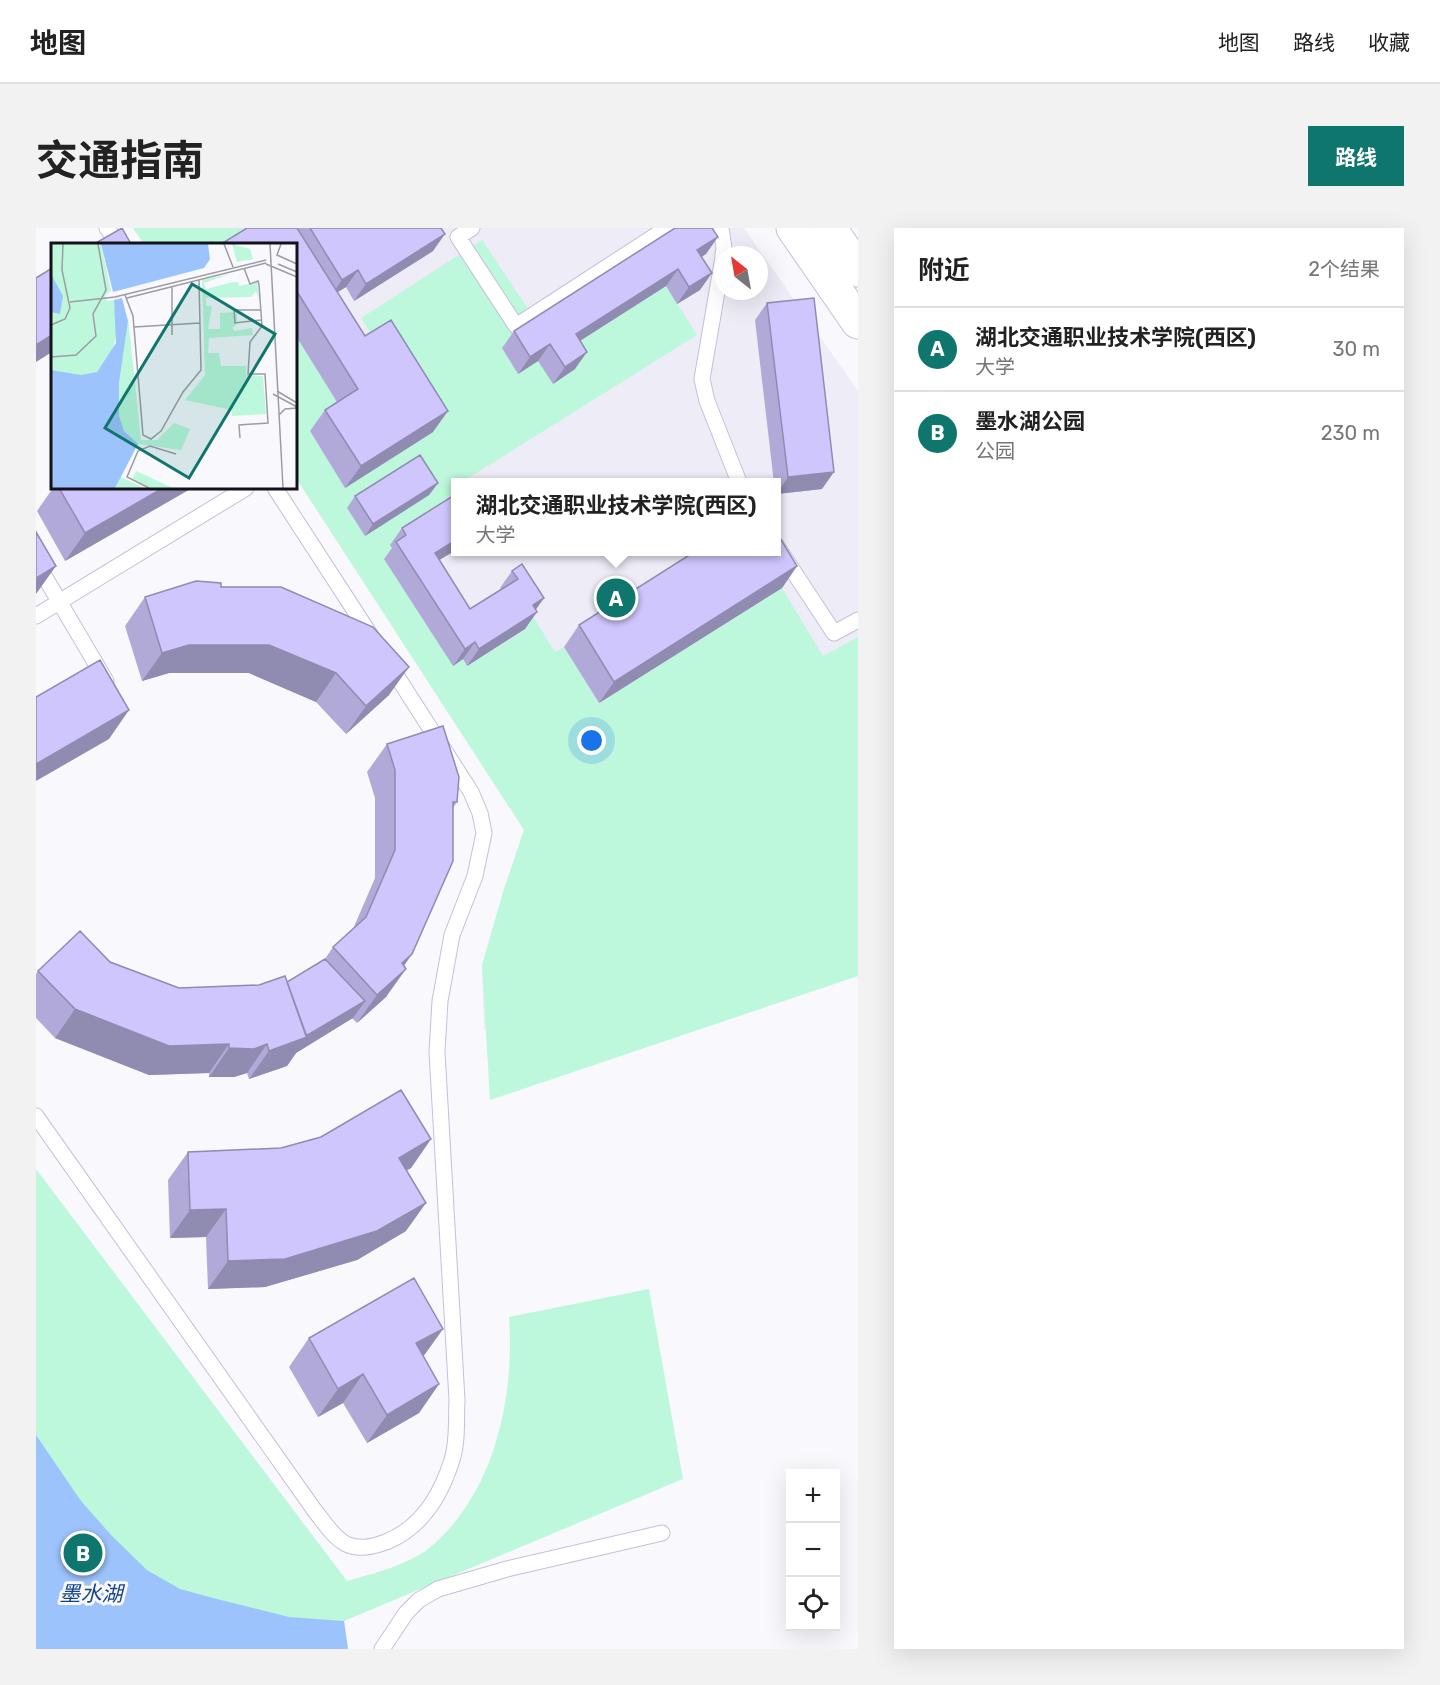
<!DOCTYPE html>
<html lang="zh">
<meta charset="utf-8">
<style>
body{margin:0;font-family:Rubik,"Noto Sans SC",sans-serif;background:#f2f2f2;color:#222}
.controls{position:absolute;right:18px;bottom:18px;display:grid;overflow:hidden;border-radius:0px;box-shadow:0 6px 24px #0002}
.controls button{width:54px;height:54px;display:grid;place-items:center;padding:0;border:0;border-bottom:2px solid #e0e0e0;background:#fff;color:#222;font:30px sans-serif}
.compass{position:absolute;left:678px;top:18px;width:54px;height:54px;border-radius:50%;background:#fff;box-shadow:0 6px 24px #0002;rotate:329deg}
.you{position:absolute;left:556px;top:513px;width:21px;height:21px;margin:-15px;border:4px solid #fff;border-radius:50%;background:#1a73e8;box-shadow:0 0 0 9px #1a73e833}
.badge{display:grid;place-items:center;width:39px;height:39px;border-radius:50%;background:#0f766e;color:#fff;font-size:20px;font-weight:700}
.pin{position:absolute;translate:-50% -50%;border:3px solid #fff;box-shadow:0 2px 6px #0006}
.popup{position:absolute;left:415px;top:250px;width:330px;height:78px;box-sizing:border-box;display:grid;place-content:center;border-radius:0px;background:#fff;filter:drop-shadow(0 2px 4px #0005);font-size:20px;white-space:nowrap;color:#767676}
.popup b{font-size:22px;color:#222}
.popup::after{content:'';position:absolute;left:50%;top:100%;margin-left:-12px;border:12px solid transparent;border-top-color:#fff}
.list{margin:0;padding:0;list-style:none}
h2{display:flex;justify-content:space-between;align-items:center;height:78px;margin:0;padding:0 24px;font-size:26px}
h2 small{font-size:20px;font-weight:400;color:#767676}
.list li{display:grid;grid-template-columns:39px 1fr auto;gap:18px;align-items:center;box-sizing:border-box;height:84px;padding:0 24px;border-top:2px solid #e0e0e0}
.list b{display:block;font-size:22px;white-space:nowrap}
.list p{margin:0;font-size:20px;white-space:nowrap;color:#767676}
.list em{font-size:20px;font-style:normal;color:#767676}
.icon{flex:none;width:33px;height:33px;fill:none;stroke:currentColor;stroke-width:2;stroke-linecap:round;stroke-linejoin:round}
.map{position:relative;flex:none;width:822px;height:1421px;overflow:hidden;border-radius:0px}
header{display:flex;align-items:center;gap:36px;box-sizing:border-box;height:84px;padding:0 30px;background:#fff;border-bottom:2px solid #e0e0e0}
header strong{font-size:28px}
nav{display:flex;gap:33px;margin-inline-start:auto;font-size:21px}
.intro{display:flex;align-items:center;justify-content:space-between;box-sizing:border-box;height:144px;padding:0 36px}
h1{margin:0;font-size:42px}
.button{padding:15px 27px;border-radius:0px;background:#0f766e;color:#fff;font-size:21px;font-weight:700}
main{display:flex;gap:36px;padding:0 36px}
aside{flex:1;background:#fff;border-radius:0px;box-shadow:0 6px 24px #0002}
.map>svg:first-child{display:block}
.built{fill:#edecf7;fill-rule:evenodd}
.green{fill:#bdf8dc}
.water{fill:#9dc3fd}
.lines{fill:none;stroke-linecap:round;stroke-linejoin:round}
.lane-casing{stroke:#c3c1d7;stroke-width:17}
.secondary-casing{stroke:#c3c1d7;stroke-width:35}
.lane{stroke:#fff;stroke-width:15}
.secondary{stroke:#fff;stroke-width:33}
.wall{fill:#b1aad9}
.shaded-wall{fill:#908bb0}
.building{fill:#cec6fc;stroke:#908bb0;stroke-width:1.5}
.labels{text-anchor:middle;stroke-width:6;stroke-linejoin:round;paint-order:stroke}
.water-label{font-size:21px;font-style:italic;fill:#154386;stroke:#f9f8fd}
.inset-road{fill:none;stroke:#9d9ca2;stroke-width:1.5}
.view{fill:#0f766e;fill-opacity:0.15;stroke:#0f766e;stroke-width:3}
.inset-edge{fill:none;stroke:#13121a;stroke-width:3}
</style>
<header>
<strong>地图</strong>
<nav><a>地图</a><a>路线</a><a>收藏</a></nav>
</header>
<div class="intro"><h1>交通指南</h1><a class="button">路线</a></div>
<main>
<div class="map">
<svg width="822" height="1421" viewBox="0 0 822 1421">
<rect width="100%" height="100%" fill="#f9f8fd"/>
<path class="built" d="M 97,0 L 708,0 L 822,163 L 822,748 L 448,802 L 446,737 L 468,661 L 488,602 L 260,250 L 260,16 L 108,16 ZM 687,27 L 723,27 L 723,63 L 687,63 ZM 420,254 L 740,254 L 740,324 L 420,324 Z"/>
<path class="green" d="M 97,0 L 231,0 L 204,16 L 108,16 Z
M 446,12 L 502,96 L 482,146 L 502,133 L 528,123 L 630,58 L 661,107 L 426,254 L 420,254 L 419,258 L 416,261 L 419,266 L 419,286 L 355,317 L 431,438 L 489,402 L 496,387 L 519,424 L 528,419 L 563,475 L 746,360 L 787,428 L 822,409 L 822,748 L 454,872 L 446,737 L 468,661 L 488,602 L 260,250 L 260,108 L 397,204 L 325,90 Z
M 0,941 L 311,1353 C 336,1346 371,1337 392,1321 C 458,1268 479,1170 473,1089 L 613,1061 L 647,1251 L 308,1393 L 312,1421 L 0,1421 Z"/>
<path class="water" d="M 0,1207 L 45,1273 L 76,1308 L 111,1342 L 144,1361 L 181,1371 L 253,1389 L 308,1393 L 312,1421 L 0,1421 Z"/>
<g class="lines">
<defs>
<path id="lane" d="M 71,0 L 82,16
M 436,0 L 422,9 L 480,98 L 631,0
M 685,0 L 688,20 L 687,27
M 687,29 L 666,151 L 671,173 L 703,254
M 239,260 L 337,411
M 740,317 L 798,405 L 822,392
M 0,334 L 70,453
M 0,388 L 210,260
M 0,888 L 279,1283 C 288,1294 297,1309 310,1316 C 323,1322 336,1319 350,1314 C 385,1300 405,1267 416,1232 C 422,1213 420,1191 421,1172 L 401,824 L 404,773 L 416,707 L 439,648 L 448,605 L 444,585 L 435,564 L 353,436
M 346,1421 L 370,1385 L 383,1372 L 402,1361 L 471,1341 L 626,1305"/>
<path id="secondary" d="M 757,0 L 822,94
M 794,0 L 822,42"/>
</defs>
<use href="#lane" class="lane-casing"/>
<use href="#secondary" class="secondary-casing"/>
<use href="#lane" class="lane"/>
<use href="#secondary" class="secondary"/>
</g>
<path class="wall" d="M 211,0 L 405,0 L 397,23 L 318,73 L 310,59 L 301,64 L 329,108 L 397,204 L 309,260 L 274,203 L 289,182 L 301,174 L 260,108 L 260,16 Z
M 670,26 L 666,29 L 664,62 L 641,76 L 630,58 L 544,113 L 539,141 L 517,156 L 502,133 L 482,146 L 466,120 L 478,103 Z
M 731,75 L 786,261 L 741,266 L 741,255 L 738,255 L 719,92 Z
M 402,255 L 393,267 L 329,308 L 311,280 L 319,268 Z
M 17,260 L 156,260 L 29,333 L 1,283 Z
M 366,300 L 403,332 L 434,381 L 465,361 L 464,360 L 476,343 L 500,382 L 489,401 L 431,438 L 427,431 L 417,438 L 348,331 L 356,320 L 354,317 Z
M 761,338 L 746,360 L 563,475 L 528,419 L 543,397 Z
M 185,359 L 353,467 L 310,506 L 280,474 L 213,445 L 133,445 L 106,453 L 89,398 L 109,369 Z
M 351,516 L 421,574 L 417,580 L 376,726 L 368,738 L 350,769 L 321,795 L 316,790 L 260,825 L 251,838 L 213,851 L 211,845 L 198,849 L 173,849 L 173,845 L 113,847 L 19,810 L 0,790 L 0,746 L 2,743 L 74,734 L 143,760 L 223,757 L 251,754 L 289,731 L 297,719 L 317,701 L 339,650 L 339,570 L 331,544 Z
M 395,911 L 375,940 L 371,942 L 370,1003 L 321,1032 L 229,1059 L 172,1061 L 170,1009 L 134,1010 L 132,952 L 152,924 L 245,920 Z
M 273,1110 L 387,1128 L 403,1156 L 383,1185 L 331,1215 L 307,1175 L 282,1189 L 253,1139 Z"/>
<path class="shaded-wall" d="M 409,6 L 397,23 L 318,73 L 330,56 Z
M 682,9 L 670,26 L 649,39 L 661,22 Z
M 642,41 L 630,58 L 528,123 L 540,106 Z
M 322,42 L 310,59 L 294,69 L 306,52 Z
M 676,45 L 664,62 L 641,76 L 653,59 Z
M 16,107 L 16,124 L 0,134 L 0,117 Z
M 514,116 L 502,133 L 482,146 L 494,129 Z
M 551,124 L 539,141 L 517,156 L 529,139 Z
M 412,183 L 397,204 L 309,260 L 325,238 Z
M 798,244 L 786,261 L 741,266 L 752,249 Z
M 402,255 L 393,267 L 329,308 L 337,296 Z
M 127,260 L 156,260 L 29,333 L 49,305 Z
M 420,312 L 420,322 L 387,342 L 399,325 Z
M 20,338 L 0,366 L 0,350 Z
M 761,338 L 746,360 L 563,475 L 578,454 Z
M 508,370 L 496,387 L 497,377 Z
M 501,384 L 489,401 L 431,438 L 443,421 Z
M 439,414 L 427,431 L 417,438 L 429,421 Z
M 153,417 L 233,417 L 300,445 L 280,474 L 213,445 L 133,445 L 106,453 L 126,425 Z
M 373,439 L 353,467 L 310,506 L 330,478 Z
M 93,482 L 73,511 L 0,553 L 0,536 Z
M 376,726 L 357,752 L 370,741 L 350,769 L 321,795 L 341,767 L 366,735 Z
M 329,773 L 317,790 L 260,825 L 251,838 L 213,851 L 233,823 Z
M 39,781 L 193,816 L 173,845 L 113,847 L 19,810 Z
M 231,816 L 211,845 L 198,849 L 173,849 L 193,820 Z
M 395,911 L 375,940 L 344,958 L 363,930 Z
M 390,975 L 370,1003 L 321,1032 L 229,1059 L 172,1061 L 192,1033 Z
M 190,981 L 170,1009 L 134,1010 L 154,982 Z
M 407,1101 L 387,1129 L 380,1115 Z
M 327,1146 L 307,1175 L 282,1189 L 302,1161 Z
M 403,1156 L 383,1185 L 331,1215 L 351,1187 Z"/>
<path class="building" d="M 86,0 L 95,16 L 58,16 Z
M 211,0 L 261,0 L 329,108 L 355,92 L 412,183 L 325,238 L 289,182 L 322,161 L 260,62 L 260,16 L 185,16 Z
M 274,0 L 405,0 L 409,6 L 330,56 L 322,42 L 306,52 Z
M 639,0 L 676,0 L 682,9 L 661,22 L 676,45 L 653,59 L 642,41 L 540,106 L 551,124 L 529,139 L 514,116 L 494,129 L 478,103 Z
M 16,40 L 16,107 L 0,117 L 0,50 Z
M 778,70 L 798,244 L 752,249 L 731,75 Z
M 384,227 L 402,255 L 337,296 L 319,268 Z
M 23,260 L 127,260 L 49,305 Z
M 420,266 L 420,312 L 399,325 L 434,381 L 482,351 L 476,343 L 486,336 L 508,370 L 497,377 L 501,384 L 443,421 L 439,414 L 429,421 L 360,314 L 370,307 L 366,300 Z
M 0,304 L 20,338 L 0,350 Z
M 741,305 L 761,338 L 578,454 L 543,397 L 658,324 L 741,324 Z
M 160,353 L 185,355 L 185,359 L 245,359 L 337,399 L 373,439 L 330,478 L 300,445 L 233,417 L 153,417 L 126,425 L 109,369 Z
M 64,432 L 93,482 L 0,536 L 0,469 Z
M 407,498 L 423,549 L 421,574 L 417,574 L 417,633 L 376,726 L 366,735 L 370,741 L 341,767 L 297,719 L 330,689 L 359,622 L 359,542 L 351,516 Z
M 44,703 L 74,734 L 143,760 L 223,757 L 249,748 L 271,809 L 233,823 L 231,816 L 218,821 L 193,820 L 193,816 L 133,818 L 39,781 L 2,743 Z
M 289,731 L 329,773 L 270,808 L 251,754 Z
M 365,862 L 395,911 L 363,930 L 390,975 L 341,1003 L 249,1031 L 192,1033 L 190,981 L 154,982 L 152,924 L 245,920 L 285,909 Z
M 378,1050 L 407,1101 L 380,1115 L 403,1156 L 351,1187 L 327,1146 L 302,1161 L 273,1110 Z"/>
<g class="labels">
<g class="water-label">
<text x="55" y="1373">墨水湖</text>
</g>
</g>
<g transform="translate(15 15)">
<rect width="246" height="246" fill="#f9f8fd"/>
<path d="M 0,1 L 50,1 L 60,48 L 54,53 L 56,58 L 63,57 L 66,90 L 62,106 L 46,129 L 68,140 L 77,74 L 90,197 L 106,197 L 123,180 L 139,186 L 130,207 L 87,201 L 70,234 L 93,245 L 0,245 ZM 181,1 L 199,6 L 202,16 L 186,19 ZM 179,31 L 153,40 L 155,46 L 182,39 L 187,39 L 188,43 L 206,39 L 208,56 L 205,48 L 200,54 L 155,55 L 155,63 L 161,63 L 157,86 L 169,86 L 169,70 L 186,69 L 186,81 L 181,85 L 184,88 L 201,85 L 202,92 L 158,95 L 157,110 L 168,110 L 170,123 L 195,123 L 195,132 L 212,133 L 215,171 L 181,173 L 181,167 L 134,157 L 154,132 L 151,37 ZM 85,228 L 122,245 L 100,245 L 81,237 Z" fill="#bdf8dc"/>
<path d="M 50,1 L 157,1 L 159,16 L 153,25 L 62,49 ZM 0,31 L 12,53 L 9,71 L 0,69 ZM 71,55 L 77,78 L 68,140 L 68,173 L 73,188 L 87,201 L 64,245 L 0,245 L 0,127 L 30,132 L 46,129 L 65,100 L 63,57 Z" fill="#9dc3fd"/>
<path class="inset-road" d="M 173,1 L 182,24M 219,1 L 232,245M 230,1 L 226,12 L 246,21M 215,21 L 246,34M 227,21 L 246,29M 74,52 L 82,73 L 92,192 L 100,196 L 110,188 L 132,149 L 150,127 L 148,37M 76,55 L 215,20M 19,59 L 64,54 L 215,17M 210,67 L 183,67 L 184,80 L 210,77M 0,82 L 14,76 L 19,65 L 11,27 L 12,1M 83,84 L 149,80M 121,92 L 121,44M 0,114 L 25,112 L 45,93 L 42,71 L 55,47 L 47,1M 226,148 L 246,160M 222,151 L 246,164M 228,172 L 234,166 L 246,165M 189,195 L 188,182 L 217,180 L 214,131 L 197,131 L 199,99 L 211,83 L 208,42 L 207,38 L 199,41 L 193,25M 98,245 L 76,234 L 87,208 L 99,203 L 125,211"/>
<path class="view" d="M 141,41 L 224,91 L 138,235 L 54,185 Z"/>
<rect width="246" height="246" class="inset-edge"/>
</g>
</svg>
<div class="controls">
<button>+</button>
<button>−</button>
<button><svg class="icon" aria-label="locate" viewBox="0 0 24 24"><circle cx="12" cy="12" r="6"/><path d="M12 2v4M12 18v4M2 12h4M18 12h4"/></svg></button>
</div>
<svg class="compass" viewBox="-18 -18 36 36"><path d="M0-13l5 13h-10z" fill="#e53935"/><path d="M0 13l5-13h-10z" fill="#767676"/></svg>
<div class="you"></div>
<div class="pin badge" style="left:580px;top:370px">A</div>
<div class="popup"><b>湖北交通职业技术学院(西区)</b>大学</div>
<div class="pin badge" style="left:47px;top:1325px">B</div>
</div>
<aside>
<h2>附近<small>2个结果</small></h2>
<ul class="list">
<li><span class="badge">A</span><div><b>湖北交通职业技术学院(西区)</b><p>大学</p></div><em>30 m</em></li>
<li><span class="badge">B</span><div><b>墨水湖公园</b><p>公园</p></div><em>230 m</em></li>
</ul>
</aside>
</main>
